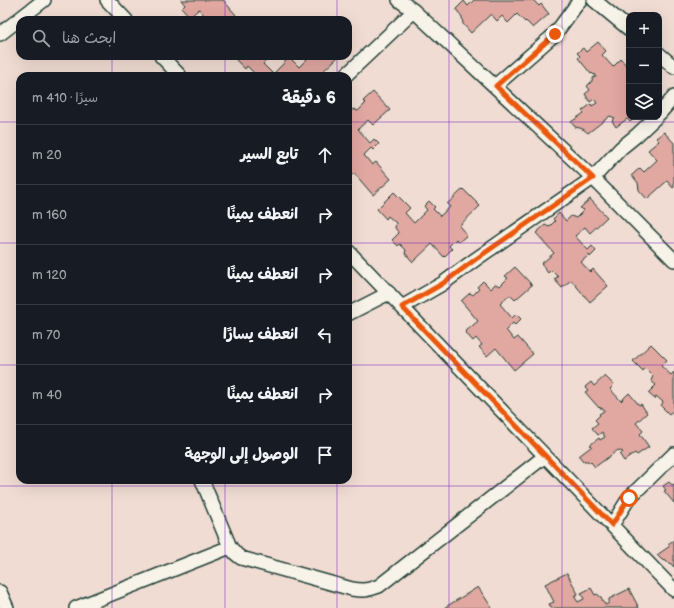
<!DOCTYPE html>
<html lang="ar">
<meta charset="utf-8">
<style>
body{margin:0;font-family:"Balsamiq Sans","Playpen Sans Arabic",sans-serif;background:#242831;color:#f1f3f6;direction:rtl}
.controls{position:absolute;right:12px;top:12px;display:grid;overflow:hidden;border-radius:8px;box-shadow:0 4px 16px #0002}
.controls button{width:36px;height:36px;display:grid;place-items:center;padding:0;border:0;border-bottom:1px solid #363941;background:#171b24;color:#f1f3f6;font:20px sans-serif}
.stop{position:absolute;width:12px;height:12px;margin:-9px;border:3px solid #ea580c;border-radius:50%;background:#fff}
.stop.end{background:#ea580c;border-color:#fff;box-shadow:0 1px 4px #0008}
.list{margin:0;padding:0;list-style:none}
h2{display:flex;justify-content:space-between;align-items:center;height:52px;margin:0;padding:0 16px;font-size:17px}
h2 small{font-size:13px;font-weight:400;color:#9ea1a6}
.list li{display:grid;grid-template-columns:26px 1fr auto;gap:12px;align-items:center;box-sizing:border-box;height:60px;padding:0 16px;border-top:1px solid #363941}
.list b{display:block;font-size:15px;white-space:nowrap}
.list em{font-size:13px;font-style:normal;color:#9ea1a6}
.icon{flex:none;width:22px;height:22px;fill:none;stroke:currentColor;stroke-width:2;stroke-linecap:round;stroke-linejoin:round}
.map{position:relative;flex:none;width:674px;height:608px;overflow:hidden;direction:ltr}
.search{position:absolute;background:#171b24;box-shadow:0 4px 16px #0002;left:16px;top:16px;width:336px;height:44px;display:flex;align-items:center;gap:10px;box-sizing:border-box;padding:0 14px;border-radius:12px;color:#9ea1a6;font-size:15px}
.panel{position:absolute;background:#171b24;box-shadow:0 4px 16px #0002;left:16px;top:72px;width:336px;height:412px;border-radius:12px;direction:rtl}
.map>svg:first-child{display:block}
.building{fill:#e1a7a1;stroke:#1f3d34}
.lines{fill:none;stroke-linecap:round;stroke-linejoin:round}
.minor-casing{stroke:#1f3d34;stroke-width:16}
.minor{stroke:#f7f3e8;stroke-width:13}
.route{stroke:#ea580c;stroke-width:5}
.grid{fill:none;stroke:#7b2cbf;stroke-width:1;stroke-opacity:0.55}
</style>
<div class="map">
<svg width="674" height="608" viewBox="0 0 674 608">
<rect width="100%" height="100%" fill="#f0dcd3"/>
<filter id="ink" filterUnits="userSpaceOnUse"><feTurbulence type="fractalNoise" baseFrequency=".025" numOctaves="2"/><feDisplacementMap in="SourceGraphic" scale="8" xChannelSelector="R" yChannelSelector="G"/><feConvolveMatrix kernelMatrix="1 2 1 2 8 2 1 2 1" color-interpolation-filters="sRGB"/></filter>
<g filter="url(#ink)">
<path class="building" d="M 181,0 L 223,0 L 236,15 L 230,20 L 208,20 L 199,9 L 190,17 L 182,8 L 185,5 Z
M 474,0 L 533,0 L 539,6 L 541,4 L 549,14 L 533,28 L 526,21 L 525,22 L 517,14 L 508,23 L 502,16 L 497,21 L 491,14 L 471,33 L 463,24 L 462,17 L 456,9 L 464,1 L 468,6 Z
M 598,42 L 606,51 L 602,55 L 613,67 L 621,59 L 629,69 L 629,88 L 628,89 L 629,90 L 629,117 L 636,117 L 630,122 L 627,119 L 616,127 L 612,121 L 615,118 L 610,116 L 588,133 L 583,129 L 582,129 L 580,128 L 575,127 L 571,122 L 584,113 L 582,111 L 591,104 L 592,106 L 597,103 L 594,99 L 590,102 L 585,94 L 590,90 L 587,86 L 592,81 L 592,80 L 594,77 L 596,77 L 595,74 L 594,75 L 592,73 L 591,74 L 578,58 L 580,56 L 577,53 L 583,48 L 586,52 Z
M 239,56 L 266,56 L 269,58 L 263,64 L 273,74 L 286,61 L 283,57 L 284,56 L 291,56 L 293,58 L 292,60 L 299,67 L 308,58 L 306,56 L 338,56 L 338,57 L 318,76 L 254,76 L 255,74 L 247,66 L 245,69 L 236,60 Z
M 373,92 L 390,110 L 373,125 L 368,120 L 358,129 L 370,143 L 374,139 L 379,144 L 373,150 L 371,148 L 364,155 L 372,165 L 376,162 L 391,179 L 373,195 L 354,173 L 348,179 L 348,112 L 349,113 L 353,109 L 358,111 L 366,103 L 363,101 Z
M 664,132 L 674,143 L 674,187 L 673,188 L 667,181 L 647,199 L 639,190 L 638,183 L 632,175 L 640,168 L 644,172 L 657,160 L 648,150 L 659,141 L 656,138 Z
M 463,189 L 480,206 L 459,226 L 467,235 L 459,242 L 456,239 L 449,246 L 452,249 L 444,257 L 432,244 L 413,262 L 405,253 L 406,250 L 400,244 L 398,246 L 392,240 L 399,233 L 395,228 L 396,223 L 388,216 L 386,219 L 377,209 L 394,192 L 410,208 L 405,213 L 414,223 L 427,210 L 424,206 L 429,201 L 435,207 L 433,209 L 440,216 L 450,207 L 447,204 Z
M 590,199 L 607,217 L 590,233 L 585,227 L 575,236 L 588,250 L 592,246 L 596,251 L 590,257 L 589,255 L 581,262 L 590,272 L 593,269 L 608,286 L 590,302 L 571,280 L 562,288 L 554,279 L 558,277 L 551,270 L 548,273 L 541,264 L 554,253 L 536,233 L 545,225 L 549,227 L 555,221 L 553,219 L 559,213 L 566,221 L 571,216 L 576,218 L 584,210 L 580,208 Z
M 515,267 L 532,285 L 515,300 L 510,295 L 500,304 L 512,318 L 516,314 L 521,319 L 515,325 L 513,323 L 506,330 L 514,340 L 518,337 L 533,354 L 514,370 L 496,348 L 487,356 L 479,347 L 482,345 L 476,338 L 473,341 L 465,332 L 478,321 L 461,301 L 470,293 L 473,295 L 479,289 L 477,287 L 483,281 L 491,289 L 495,284 L 500,286 L 508,278 L 505,276 Z
M 651,344 L 667,360 L 661,366 L 671,375 L 674,372 L 674,410 L 669,414 L 661,406 L 663,402 L 656,396 L 655,399 L 648,393 L 656,385 L 651,381 L 653,376 L 645,368 L 643,371 L 633,361 Z
M 605,376 L 614,385 L 610,389 L 621,401 L 629,393 L 639,405 L 641,404 L 647,413 L 636,423 L 643,431 L 640,434 L 649,447 L 637,455 L 635,453 L 624,461 L 620,455 L 623,452 L 618,450 L 595,467 L 591,462 L 590,463 L 588,461 L 583,461 L 579,456 L 592,446 L 590,445 L 599,438 L 600,440 L 605,437 L 602,432 L 598,435 L 592,428 L 598,423 L 595,420 L 600,415 L 599,414 L 604,411 L 602,408 L 601,409 L 600,407 L 599,408 L 585,392 L 588,390 L 585,387 L 591,382 L 594,386 Z
M 669,482 L 672,485 L 674,484 L 674,503 L 664,491 L 666,490 L 663,486 Z
M 674,540 L 674,567 L 669,562 L 668,563 L 666,561 L 662,560 L 657,555 L 670,546 L 668,544 Z
M 567,573 L 578,594 L 574,596 L 578,602 L 584,599 L 581,593 L 591,588 L 595,595 L 597,594 L 601,597 L 605,605 L 609,603 L 609,599 L 629,589 L 639,608 L 551,608 L 549,604 L 554,602 L 545,584 Z
M 478,587 L 492,608 L 444,608 Z"/>
<g class="lines">
<defs>
<path id="minor" d="M 107,0 L 126,20
M 399,0 L 414,11 L 593,178 L 674,260
M 594,0 L 629,29
M 0,34 L 44,0
M 659,54 L 674,67
M 161,56 L 180,76
M 345,76 L 414,11
M 495,86 L 555,34 L 580,0
M 659,114 L 674,97
M 348,251 L 674,590
M 402,307 L 442,284 L 476,259 L 593,178 L 621,148 L 637,135 L 656,117
M 348,314 L 389,293
M 202,480 L 230,547
M 612,525 L 629,498 L 674,454
M 0,592 L 7,608
M 76,608 L 230,547 L 236,554 L 241,558 L 352,589 C 364,591 368,590 379,586 L 545,456"/>
</defs>
<use href="#minor" class="minor-casing"/>
<use href="#minor" class="minor"/>
</g>
</g>
<g class="lines" filter="url(#ink)">
<path class="route" d="M 555,34 L 496,86 L 593,178 L 476,259 L 442,284 L 402,307 L 612,525 L 629,498"/>
</g>
<path class="grid" d="M 112,0 L 112,20M 225,0 L 225,20M 337,0 L 337,20M 449,0 L 449,608M 562,0 L 562,608M 112,56 L 112,76M 225,56 L 225,76M 337,56 L 337,76M 0,122 L 20,122M 348,122 L 674,122M 0,243 L 20,243M 348,243 L 674,243M 0,365 L 20,365M 348,365 L 674,365M 112,480 L 112,608M 225,480 L 225,608M 337,480 L 337,608M 0,486 L 674,486"/>
</svg>
<div class="controls">
<button>+</button>
<button>−</button>
<button><svg class="icon" aria-label="layers" viewBox="0 0 24 24"><path d="M12 4l9 5-9 5-9-5zM3 14l9 5 9-5"/></svg></button>
</div>
<div class="stop" style="left:629px;top:498px"></div>
<div class="stop end" style="left:555px;top:34px"></div>
<div class="search"><svg class="icon" aria-label="search" viewBox="0 0 24 24"><circle cx="10" cy="10" r="6"/><path d="M15 15l6 6"/></svg>ابحث هنا</div>
<section class="panel">
<h2>6 دقيقة<small>سيرًا · 410 m</small></h2>
<ul class="list">
<li><svg class="icon" aria-label="ahead" viewBox="0 0 24 24"><path d="M12 20V5M6 11l6-6 6 6"/></svg><div><b>تابع السير</b></div><em>20 m</em></li>
<li><svg class="icon" aria-label="right" viewBox="0 0 24 24"><path d="M7 20v-9h11M14 6l5 5-5 5"/></svg><div><b>انعطف يمينًا</b></div><em>160 m</em></li>
<li><svg class="icon" aria-label="right" viewBox="0 0 24 24"><path d="M7 20v-9h11M14 6l5 5-5 5"/></svg><div><b>انعطف يمينًا</b></div><em>120 m</em></li>
<li><svg class="icon" aria-label="left" viewBox="0 0 24 24"><path d="M17 20v-9H6M10 6l-5 5 5 5"/></svg><div><b>انعطف يسارًا</b></div><em>70 m</em></li>
<li><svg class="icon" aria-label="right" viewBox="0 0 24 24"><path d="M7 20v-9h11M14 6l5 5-5 5"/></svg><div><b>انعطف يمينًا</b></div><em>40 m</em></li>
<li><svg class="icon" aria-label="arrive" viewBox="0 0 24 24"><path d="M6 21V4h12l-3 4 3 4H6"/></svg><div><b>الوصول إلى الوجهة</b></div></li>
</ul>
</section>
</div>
